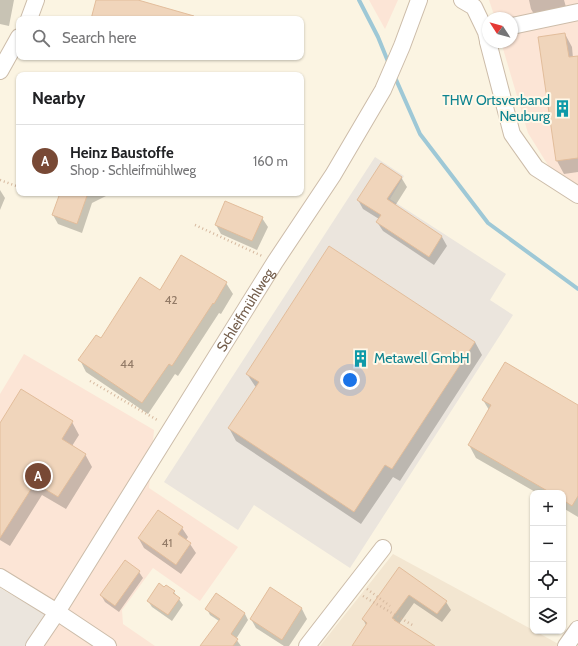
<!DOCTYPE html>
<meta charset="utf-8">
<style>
body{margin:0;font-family:Cabin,sans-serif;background:#f6f6f6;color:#202124}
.controls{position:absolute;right:12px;bottom:12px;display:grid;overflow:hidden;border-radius:8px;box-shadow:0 1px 3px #0004}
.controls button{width:36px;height:36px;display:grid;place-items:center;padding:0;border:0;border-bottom:1px solid #e0e0e0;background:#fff;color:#202124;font:20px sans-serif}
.compass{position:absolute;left:482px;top:12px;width:36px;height:36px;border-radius:50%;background:#fff;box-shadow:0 1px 3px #0004;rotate:306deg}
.you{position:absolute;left:350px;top:380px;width:14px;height:14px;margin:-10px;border:3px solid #fff;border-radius:50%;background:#1a73e8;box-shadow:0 0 0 6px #1a73e833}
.badge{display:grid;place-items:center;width:26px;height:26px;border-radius:50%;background:#784935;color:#fff;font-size:13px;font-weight:700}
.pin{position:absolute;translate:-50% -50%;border:2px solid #fff;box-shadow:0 1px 4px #0006}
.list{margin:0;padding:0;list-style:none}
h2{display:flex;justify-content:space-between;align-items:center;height:52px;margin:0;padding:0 16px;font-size:17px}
h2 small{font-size:13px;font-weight:400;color:#757577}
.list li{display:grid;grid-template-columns:26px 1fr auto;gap:12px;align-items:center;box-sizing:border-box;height:72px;padding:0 16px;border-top:1px solid #e0e0e0}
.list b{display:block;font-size:15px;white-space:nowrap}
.list p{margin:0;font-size:13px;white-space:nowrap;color:#757577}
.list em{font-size:13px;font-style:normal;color:#757577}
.icon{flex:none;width:22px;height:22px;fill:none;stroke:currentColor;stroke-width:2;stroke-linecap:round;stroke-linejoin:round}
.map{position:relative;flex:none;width:578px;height:646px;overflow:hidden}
.search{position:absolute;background:#fff;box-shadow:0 1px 3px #0004;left:16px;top:16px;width:288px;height:44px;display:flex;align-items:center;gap:10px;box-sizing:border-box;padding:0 14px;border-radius:8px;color:#757577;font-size:15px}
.panel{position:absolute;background:#fff;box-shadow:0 1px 3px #0004;left:16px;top:72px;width:288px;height:124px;border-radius:8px}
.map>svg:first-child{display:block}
.residential{fill:#f3e6d1}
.commercial{fill:#fce5d6}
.industrial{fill:#ebe5dd}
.shadow{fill:#0003}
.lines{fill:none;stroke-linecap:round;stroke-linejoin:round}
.stream{stroke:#9ec8d6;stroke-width:4}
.building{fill:#f0d5bb;stroke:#e2bd9b}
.minor-casing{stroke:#ccbca9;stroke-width:18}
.path{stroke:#d5b89e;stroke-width:2.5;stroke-dasharray:1 3;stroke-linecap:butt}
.minor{stroke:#fff;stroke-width:16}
.labels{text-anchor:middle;stroke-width:4;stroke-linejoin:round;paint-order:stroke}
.number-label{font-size:12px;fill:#927a66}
.culture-label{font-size:14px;fill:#0d838f;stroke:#fff8e8;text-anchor:end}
.street-label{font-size:14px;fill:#725c49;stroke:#fff8e8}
</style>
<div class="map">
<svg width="578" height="646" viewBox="0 0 578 646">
<rect width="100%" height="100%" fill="#fbf4e2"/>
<path class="residential" d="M 393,554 L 533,630 L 533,631 L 535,631 L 562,646 L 320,646 Z"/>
<path class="commercial" d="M 369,0 L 398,0 L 385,29 Z
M 489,0 L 578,0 L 578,186 L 551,170 L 528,133 L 501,42 L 512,42 L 512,18 L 495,18 Z
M 24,354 L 154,430 L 149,488 L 238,547 L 200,601 L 153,568 L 122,610 L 123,624 L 155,646 L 41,646 L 66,608 L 0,568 L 0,394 Z"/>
<path class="industrial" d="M 375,157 L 404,176 L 390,199 L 506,274 L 490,300 L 513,315 L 350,568 L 254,505 L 238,530 L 164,482 Z
M 0,588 L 48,616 L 27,646 L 0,646 Z"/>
<path class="shadow" d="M 0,0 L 14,0 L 9,26 L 0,24 Z
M 529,0 L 564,0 L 568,14 L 538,21 L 531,9 Z
M 565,34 L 572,47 L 573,58 L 578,57 L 578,172 L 564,174 L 557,161 L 539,38 Z
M 162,57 L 173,57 L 172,60 Z
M 401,177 L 407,187 L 395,206 L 442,237 L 447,246 L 434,265 L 383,231 L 377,222 L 379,219 L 363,209 L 358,200 Z
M 0,190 L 5,198 L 0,210 Z
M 61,193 L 112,193 L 92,203 L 82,233 L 58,224 L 53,215 Z
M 262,218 L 268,227 L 257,250 L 221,234 L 216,225 Z
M 226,283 L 233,294 L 221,314 L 219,313 L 178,376 L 175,374 L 148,414 L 86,372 L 80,360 L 161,292 Z
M 475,342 L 482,355 L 400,481 L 393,477 L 361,524 L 236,441 L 229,428 L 256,387 L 255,386 L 247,374 Z
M 483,400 L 578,406 L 578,517 L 563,508 L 563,493 L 537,493 L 476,458 L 469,445 L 489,410 Z
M 72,422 L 79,435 L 72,446 L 85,454 L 92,467 L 66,509 L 42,495 L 10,546 L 0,540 L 0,425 Z
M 182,528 L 188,537 L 186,540 L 190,544 L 196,553 L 181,574 L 144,548 L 139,539 Z
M 399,568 L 446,602 L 451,610 L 442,622 L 414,603 L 399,624 L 429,646 L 353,646 L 366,625 L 363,619 Z
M 139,572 L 143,578 L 119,612 L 105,602 L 101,595 Z
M 165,589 L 174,592 L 183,605 L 172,621 L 152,607 L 148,601 Z
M 270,589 L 302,609 L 307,619 L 289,646 L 284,646 L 256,628 L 251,619 Z
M 207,609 L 245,614 L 248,620 L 236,639 L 241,646 L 202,646 L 219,621 L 210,615 Z"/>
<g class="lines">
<path class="stream" d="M 359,0 L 378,37 L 389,64
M 394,75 L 420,134 L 488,223 L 578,289"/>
</g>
<path class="building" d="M 96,0 L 138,0 L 194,16 L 193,19 L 91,19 Z
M 565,33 L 569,57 L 578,56 L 578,158 L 556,161 L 538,37 Z
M 381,163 L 402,177 L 387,199 L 442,236 L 429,257 L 376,222 L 381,215 L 357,200 Z
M 60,193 L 88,193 L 77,224 L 52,215 Z
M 225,201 L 263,217 L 252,241 L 215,225 Z
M 329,246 L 475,342 L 392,469 L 385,465 L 354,512 L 228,428 L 259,382 L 246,374 Z
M 181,255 L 227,282 L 214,304 L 213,303 L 172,366 L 169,364 L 142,403 L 78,360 L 96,335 L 101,338 L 140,277 L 160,290 Z
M 505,362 L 578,405 L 578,496 L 572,506 L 563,500 L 563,493 L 551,493 L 468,445 L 491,405 L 482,400 Z
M 21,389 L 73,421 L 62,439 L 86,454 L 58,497 L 35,483 L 0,538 L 0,423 Z
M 158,510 L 183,527 L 178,534 L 191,543 L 176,565 L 138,538 Z
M 125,560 L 140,571 L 115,606 L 100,595 Z
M 399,567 L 447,601 L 437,614 L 409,595 L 392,618 L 395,620 L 394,620 L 435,646 L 352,646 L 367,623 L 362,619 Z
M 159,583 L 164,587 L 166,585 L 175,591 L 173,593 L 180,598 L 168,615 L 147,601 Z
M 270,587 L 302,608 L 282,640 L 250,619 Z
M 216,593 L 245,613 L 231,634 L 238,639 L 233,646 L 200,646 L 220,619 L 205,609 Z"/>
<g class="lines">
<defs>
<g id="minor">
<path d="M 462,0 L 474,7 L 486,32 L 488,41"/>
<path d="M 29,19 L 36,0"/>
<path d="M 512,26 L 578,12"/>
<path d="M 488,42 L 512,134 L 536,168 L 578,195"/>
<path d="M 0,71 L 19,37"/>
<path d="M 0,577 L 57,612 L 108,646"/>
<path id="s1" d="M 34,646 L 57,612 L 275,262 L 333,175 L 383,90 L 402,46 L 419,0"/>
<path d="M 307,646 L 383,548"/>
<path d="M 566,646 L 578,629"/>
</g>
</defs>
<use href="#minor" class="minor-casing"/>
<path class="path" d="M 0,180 L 19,187
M 35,193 L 39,194
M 195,225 L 262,256
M 90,381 L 159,421
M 367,589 L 390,606
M 363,596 L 414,626"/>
<use href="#minor" class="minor"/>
</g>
<defs>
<symbol id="building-bare" viewBox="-9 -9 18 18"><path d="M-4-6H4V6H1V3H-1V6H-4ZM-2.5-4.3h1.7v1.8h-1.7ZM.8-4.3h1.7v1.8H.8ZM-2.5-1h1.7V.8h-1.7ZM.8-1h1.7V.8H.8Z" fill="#0f9aa8" stroke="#fff8e8" stroke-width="2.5" paint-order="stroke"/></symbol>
</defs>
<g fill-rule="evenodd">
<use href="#building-bare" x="550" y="96" width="25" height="25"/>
<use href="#building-bare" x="348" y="346" width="25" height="25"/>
</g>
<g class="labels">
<g class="number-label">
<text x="171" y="304">42</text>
<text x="127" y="368">44</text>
<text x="167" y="547">41</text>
</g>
<g class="culture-label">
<text x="550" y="105">THW Ortsverband<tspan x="550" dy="16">Neuburg</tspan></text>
<text x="374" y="363" text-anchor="start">Metawell GmbH</text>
</g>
<g class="street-label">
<text dy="5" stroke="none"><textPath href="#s1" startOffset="397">Schleifmühlweg</textPath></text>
</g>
</g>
</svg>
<div class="controls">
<button>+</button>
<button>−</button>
<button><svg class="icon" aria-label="locate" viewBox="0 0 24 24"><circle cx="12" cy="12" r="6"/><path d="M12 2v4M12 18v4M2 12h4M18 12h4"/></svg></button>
<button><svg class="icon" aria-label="layers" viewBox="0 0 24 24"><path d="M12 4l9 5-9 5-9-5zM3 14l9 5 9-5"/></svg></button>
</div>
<svg class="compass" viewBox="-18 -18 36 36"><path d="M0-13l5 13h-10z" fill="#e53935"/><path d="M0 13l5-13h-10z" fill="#757577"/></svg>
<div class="you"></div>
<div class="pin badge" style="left:38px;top:476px">A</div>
<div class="search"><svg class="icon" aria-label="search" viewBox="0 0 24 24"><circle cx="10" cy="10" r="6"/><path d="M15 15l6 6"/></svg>Search here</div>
<section class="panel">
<h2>Nearby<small></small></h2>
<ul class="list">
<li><span class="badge">A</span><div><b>Heinz Baustoffe</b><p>Shop · Schleifmühlweg</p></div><em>160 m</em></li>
</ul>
</section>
</div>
